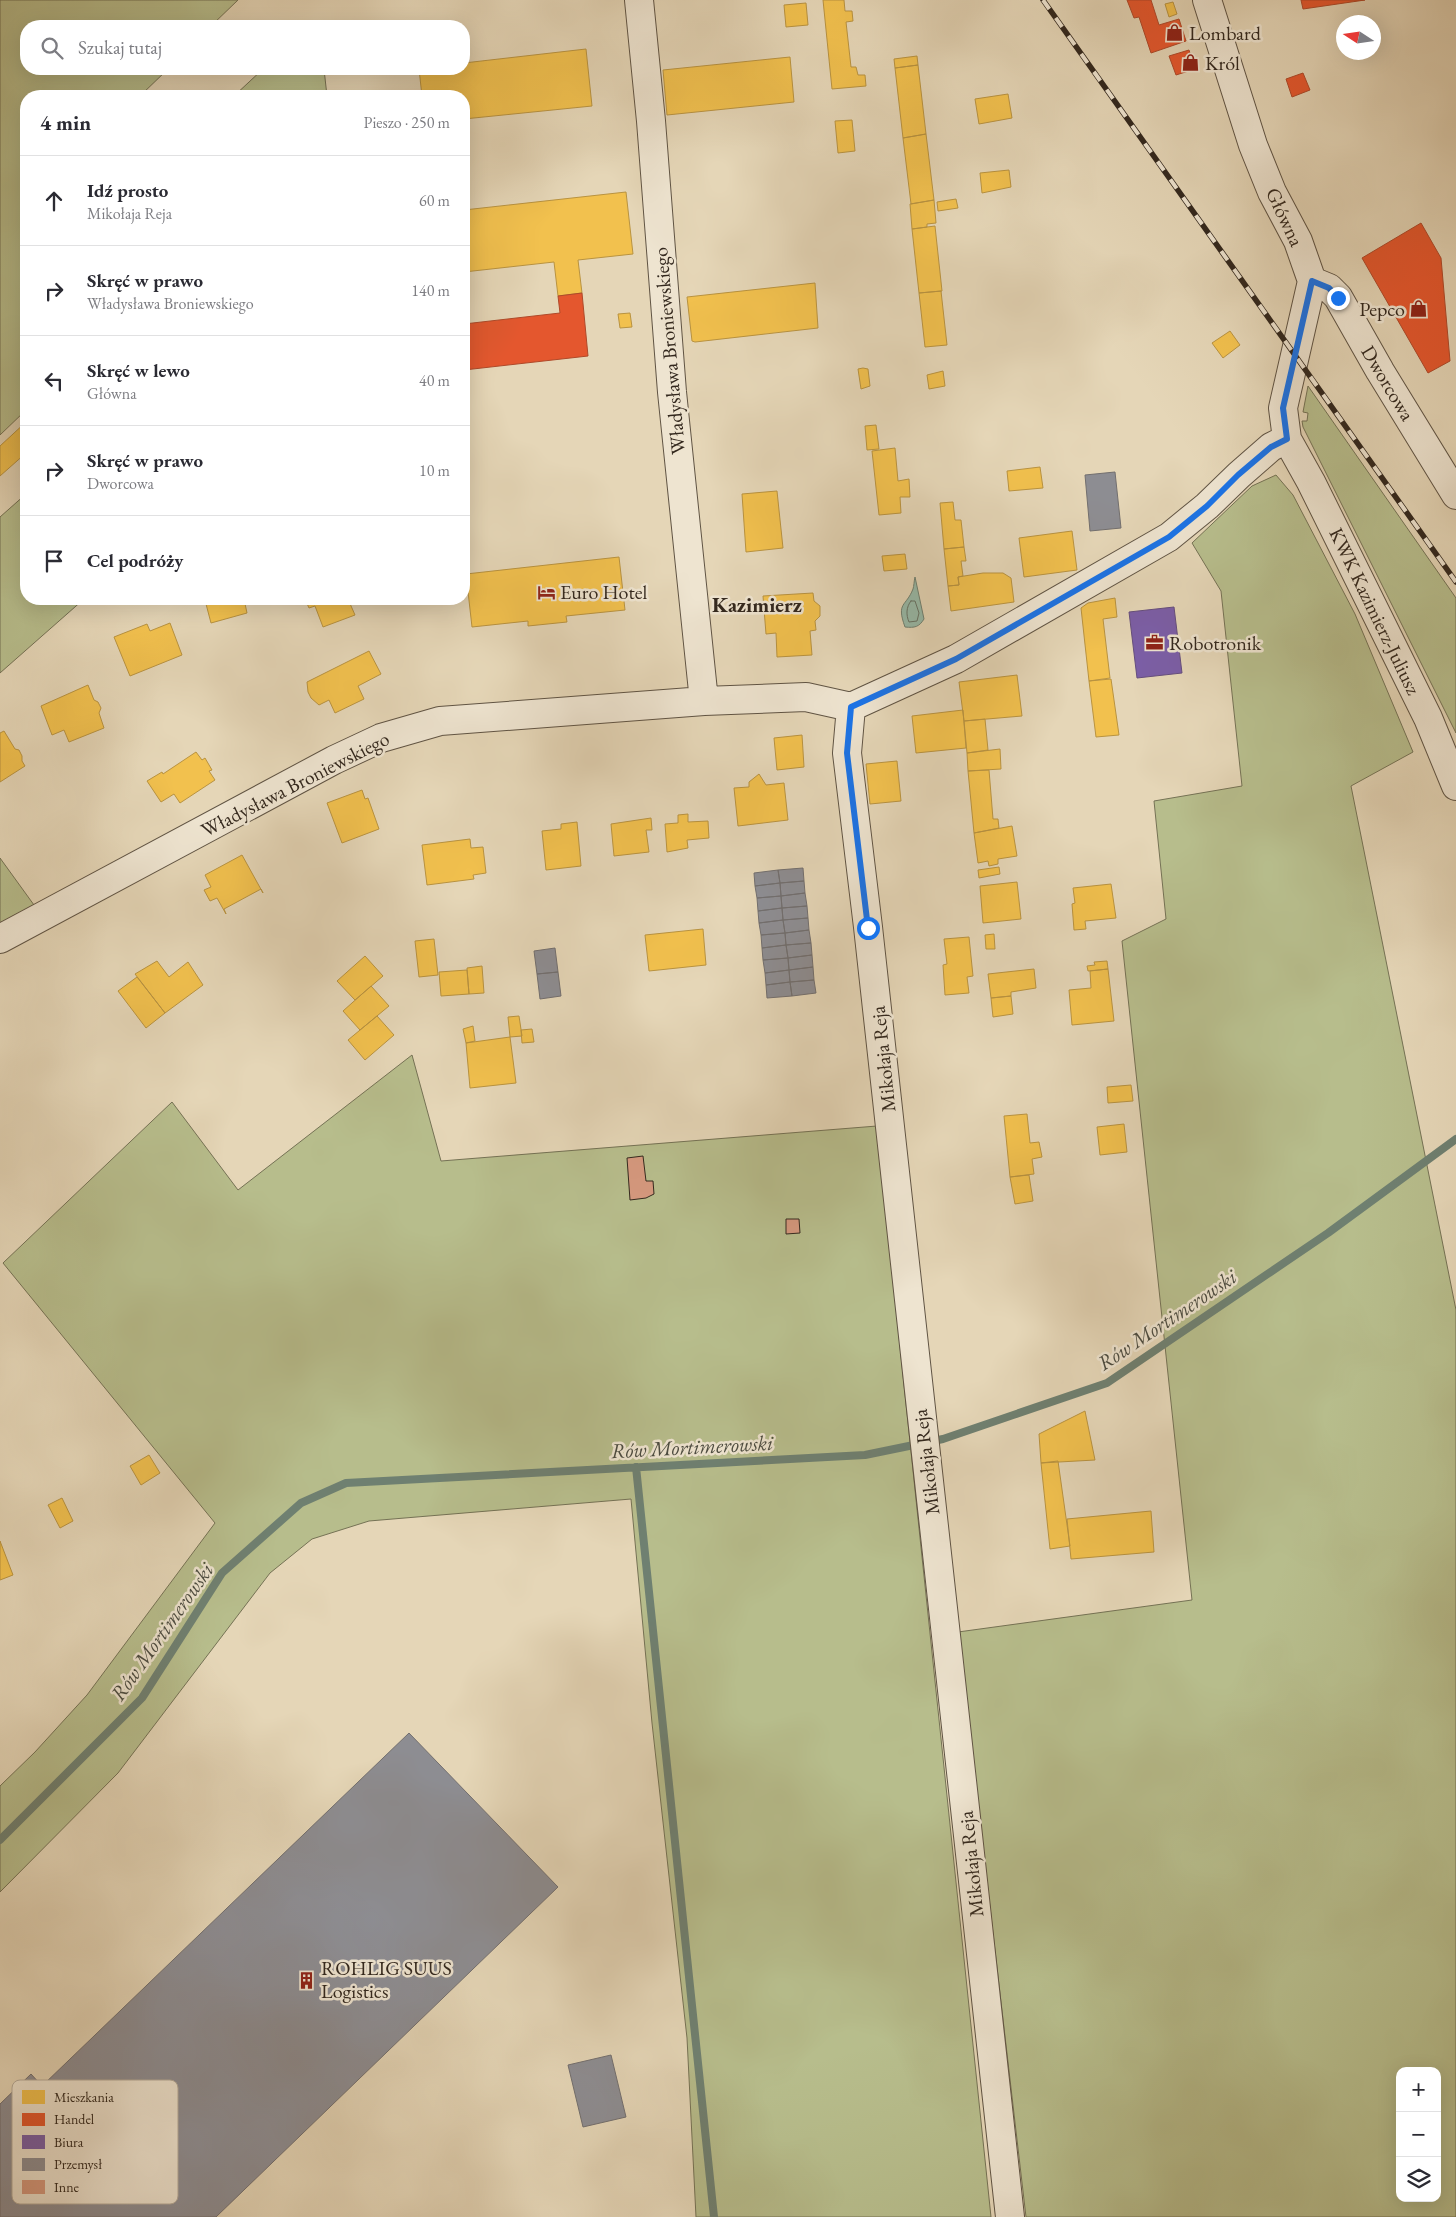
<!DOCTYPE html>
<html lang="pl">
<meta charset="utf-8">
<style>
body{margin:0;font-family:"EB Garamond",serif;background:#f7f7f7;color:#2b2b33}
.controls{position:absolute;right:15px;bottom:15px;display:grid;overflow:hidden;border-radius:10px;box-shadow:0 5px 20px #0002}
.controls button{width:45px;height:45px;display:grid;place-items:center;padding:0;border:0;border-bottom:1px solid #e1e1e2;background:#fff;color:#2b2b33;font:25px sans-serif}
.compass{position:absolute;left:1336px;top:15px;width:45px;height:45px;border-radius:50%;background:#fff;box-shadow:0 5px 20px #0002;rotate:282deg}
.stop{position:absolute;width:15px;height:15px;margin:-11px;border:4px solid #1a73e8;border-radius:50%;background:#fff}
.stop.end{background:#1a73e8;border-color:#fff;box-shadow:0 1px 5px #0008}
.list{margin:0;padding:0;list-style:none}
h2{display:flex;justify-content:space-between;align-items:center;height:65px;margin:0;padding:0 20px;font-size:21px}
h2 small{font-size:16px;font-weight:400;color:#7c7c81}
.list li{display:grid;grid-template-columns:32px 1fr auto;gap:15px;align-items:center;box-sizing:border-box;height:90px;padding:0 20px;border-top:1px solid #e1e1e2}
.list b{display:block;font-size:19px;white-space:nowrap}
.list p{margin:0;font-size:16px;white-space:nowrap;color:#7c7c81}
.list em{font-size:16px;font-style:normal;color:#7c7c81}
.icon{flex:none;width:28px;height:28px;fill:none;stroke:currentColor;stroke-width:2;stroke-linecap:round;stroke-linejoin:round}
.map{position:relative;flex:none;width:1456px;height:2217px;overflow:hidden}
.search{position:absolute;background:#fff;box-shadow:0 5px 20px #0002;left:20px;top:20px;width:450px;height:55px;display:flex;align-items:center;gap:12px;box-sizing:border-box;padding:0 18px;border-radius:20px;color:#7c7c81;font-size:19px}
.panel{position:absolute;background:#fff;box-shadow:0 5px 20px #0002;left:20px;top:90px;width:450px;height:515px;border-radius:20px}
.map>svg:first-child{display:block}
.green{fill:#b7bd8c;stroke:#757255;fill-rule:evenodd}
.water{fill:#97baa9;stroke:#6f8071}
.homes{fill:#f2c14e;stroke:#b99340}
.shops{fill:#e4572e;stroke:#af4929}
.offices{fill:#7b5ea7;stroke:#654e7e}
.industry{fill:#8d8d92;stroke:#726f6f}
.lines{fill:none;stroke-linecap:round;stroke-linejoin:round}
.shore{stroke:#657164;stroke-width:1}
.stream{stroke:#6f8071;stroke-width:8}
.building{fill:#d6997f;stroke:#33281e}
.minor-casing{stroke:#605444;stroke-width:30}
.minor{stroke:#eee4d0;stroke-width:28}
.rail-casing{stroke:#33281e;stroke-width:5.5}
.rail{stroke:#eee4d0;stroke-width:4;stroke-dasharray:11;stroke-linecap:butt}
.route{stroke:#1a73e8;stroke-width:6}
.labels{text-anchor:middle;stroke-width:5;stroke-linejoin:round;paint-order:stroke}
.poi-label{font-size:20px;fill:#33281e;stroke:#eee4d0;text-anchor:start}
.street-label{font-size:20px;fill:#33281e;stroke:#eee4d0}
.neighbourhood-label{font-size:21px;font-weight:bold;fill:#33281e;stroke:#eee4d0}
.water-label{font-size:21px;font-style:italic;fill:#4c4c41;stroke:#eee4d0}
.key{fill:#eee4d0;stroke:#b6ac9b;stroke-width:1}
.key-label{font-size:14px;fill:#33281e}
</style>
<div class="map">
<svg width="1456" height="2217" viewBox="0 0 1456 2217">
<rect width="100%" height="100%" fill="#e5d6b7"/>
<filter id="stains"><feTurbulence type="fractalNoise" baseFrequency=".004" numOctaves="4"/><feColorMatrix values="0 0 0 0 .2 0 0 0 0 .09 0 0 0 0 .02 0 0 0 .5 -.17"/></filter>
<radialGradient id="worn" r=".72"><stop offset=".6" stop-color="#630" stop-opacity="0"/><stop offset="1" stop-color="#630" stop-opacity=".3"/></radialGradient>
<path class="green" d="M 0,0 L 238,0 L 211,26 L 26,26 L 26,69 L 168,69 L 140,96 L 26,96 L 26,410 L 0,435 Z
M 263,69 L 324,69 L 327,96 L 234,96 Z
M 1308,386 L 1456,598 L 1456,733 L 1303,427 L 1302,421 L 1307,421 L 1308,413 L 1303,412 Z
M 1276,475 L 1293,495 L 1355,614 L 1413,752 L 1351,786 L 1456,1310 L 1456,2217 L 1026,2217 L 958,1632 L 1192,1600 L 1122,941 L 1166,919 L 1154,801 L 1242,786 L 1221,591 L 1192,543 L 1252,486 ZM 1400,2071 L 1437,2071 L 1437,2198 L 1400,2198 Z
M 26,494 L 26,599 L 84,599 L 0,673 L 0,517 Z
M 0,858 L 34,905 L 0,923 Z
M 412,1055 L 441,1161 L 877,1126 L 991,2217 L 696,2217 L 687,2038 L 652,1723 L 631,1499 L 369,1521 L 312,1539 L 270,1573 L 118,1773 L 0,1892 L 0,1786 L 35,1752 L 87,1695 L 215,1523 L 3,1263 L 172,1102 L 238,1190 Z"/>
<path class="water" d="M 915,577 L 924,619 C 919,627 915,628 905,627 C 896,602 906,607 913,589 C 914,586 914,581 915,577 Z"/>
<path class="homes" d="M 823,0 L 844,0 L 845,11 L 852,11 L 853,21 L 846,22 L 851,67 L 856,67 L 858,75 L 865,75 L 866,86 L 832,89 Z
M 1173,2 L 1177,14 L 1169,17 L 1165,4 Z
M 806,3 L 808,25 L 786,27 L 784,5 Z
M 586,49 L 592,106 L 464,119 L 464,96 L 422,96 L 419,69 L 464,69 L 464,63 Z
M 917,56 L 918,65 L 895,68 L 894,59 Z
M 790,57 L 794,102 L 667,115 L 663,70 Z
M 918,65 L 926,134 L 903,138 L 895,68 Z
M 1008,94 L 1012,118 L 979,124 L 975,99 Z
M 852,120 L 855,151 L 838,153 L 835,121 Z
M 926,134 L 934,200 L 911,204 L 903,138 Z
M 1009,170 L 1011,187 L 982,193 L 980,173 Z
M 626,192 L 633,254 L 578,260 L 582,293 L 558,296 L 554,262 L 464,272 L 464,210 Z
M 956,199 L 958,208 L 938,211 L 937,202 Z
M 934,200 L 936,223 L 927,224 L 927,227 L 912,229 L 910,204 Z
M 935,226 L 942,291 L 919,293 L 912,229 Z
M 815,283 L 818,328 L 695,342 L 692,341 L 687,297 Z
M 941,291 L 947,345 L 925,347 L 919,293 Z
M 630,313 L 632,327 L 620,328 L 618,314 Z
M 1230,331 L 1240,345 L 1223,358 L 1212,343 Z
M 863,368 L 868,369 L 870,386 L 861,389 L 858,369 Z
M 943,371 L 945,386 L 929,389 L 927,375 Z
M 26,422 L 26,453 L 0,476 L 0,446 Z
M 876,425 L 879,449 L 867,450 L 865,426 Z
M 895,448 L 898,481 L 909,479 L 910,497 L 900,497 L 901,513 L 879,515 L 872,451 Z
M 1040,467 L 1043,488 L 1009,491 L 1007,471 Z
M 777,491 L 783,548 L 746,552 L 742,494 Z
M 953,502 L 955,520 L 961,520 L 964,547 L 944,549 L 940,503 Z
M 1072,531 L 1077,570 L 1024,577 L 1019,538 Z
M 964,547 L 966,561 L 961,561 L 963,576 L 958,577 L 959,585 L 948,586 L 944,549 Z
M 905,554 L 907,569 L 884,571 L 882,556 Z
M 619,557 L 625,610 L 566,616 L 567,622 L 528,626 L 528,621 L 472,627 L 466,574 Z
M 983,573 L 1003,573 L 1011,578 L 1014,602 L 951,611 L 948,586 L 959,585 L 958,577 Z
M 813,593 L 814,601 L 820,606 L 820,616 L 815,621 L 816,630 L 810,631 L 812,655 L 777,657 L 776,633 L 766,634 L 763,596 Z
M 1115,598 L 1117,617 L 1103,619 L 1110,678 L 1089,681 L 1081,608 L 1088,603 Z
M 201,599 L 244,599 L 247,613 L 211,623 L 206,604 L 203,604 Z
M 305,599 L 348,599 L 355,615 L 323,627 L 315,606 L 309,608 Z
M 170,623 L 182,655 L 130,676 L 114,637 L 147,624 L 150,631 Z
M 369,651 L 381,674 L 358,686 L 364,699 L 335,713 L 329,700 L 319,705 L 311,698 L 308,692 L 307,682 Z
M 1017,675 L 1022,716 L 964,721 L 959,682 Z
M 1111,679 L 1119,735 L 1096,737 L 1089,681 Z
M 88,685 L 94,700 L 98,702 L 101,708 L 99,713 L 104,728 L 69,742 L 64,730 L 52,735 L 41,706 Z
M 963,710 L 966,748 L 916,753 L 912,716 Z
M 985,719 L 988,750 L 967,753 L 964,721 Z
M 4,731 L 15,749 L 19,750 L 22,756 L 22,761 L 25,766 L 0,782 L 0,733 Z
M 802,735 L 804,767 L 777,770 L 774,738 Z
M 1000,749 L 1001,769 L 968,771 L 967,753 Z
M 196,752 L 202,760 L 205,758 L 212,770 L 209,771 L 215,780 L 180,803 L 174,794 L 161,802 L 147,781 L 162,772 L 163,774 Z
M 897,761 L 901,801 L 870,804 L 866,764 Z
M 989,770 L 993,819 L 998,819 L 999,828 L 974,833 L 968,771 Z
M 759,774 L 766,785 L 784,783 L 788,820 L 738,826 L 734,788 L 749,787 L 749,782 Z
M 362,790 L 365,799 L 368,798 L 379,829 L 342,843 L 327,803 Z
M 688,814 L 688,822 L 708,821 L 709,838 L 687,840 L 688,848 L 667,852 L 665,824 L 678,823 L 678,815 Z
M 651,818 L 652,830 L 646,830 L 649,852 L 614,856 L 611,824 Z
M 577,822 L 581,866 L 546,870 L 542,831 L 561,829 L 561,824 Z
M 1012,826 L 1017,856 L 998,859 L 998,864 L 989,866 L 988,861 L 978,863 L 974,833 Z
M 470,839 L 471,848 L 483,847 L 486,873 L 473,875 L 474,879 L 427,885 L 422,845 Z
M 242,855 L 263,893 L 261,889 L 224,909 L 226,914 L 217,898 L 210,901 L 204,890 L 211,887 L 205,875 Z
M 999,867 L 1000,874 L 979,878 L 978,870 Z
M 1017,882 L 1021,919 L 983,923 L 980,886 Z
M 1111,884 L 1116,918 L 1085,921 L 1086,929 L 1074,930 L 1072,904 L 1075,903 L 1073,888 Z
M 703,929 L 706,965 L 649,971 L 645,935 Z
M 994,934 L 995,949 L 986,949 L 985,935 Z
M 969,937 L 973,976 L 967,977 L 969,993 L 945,995 L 943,965 L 947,964 L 944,939 Z
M 434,939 L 438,975 L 419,977 L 415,941 Z
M 365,956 L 383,976 L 355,1000 L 337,981 Z
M 157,961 L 169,977 L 188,962 L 203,985 L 165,1013 L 135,974 Z
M 1107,961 L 1108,969 L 1088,971 L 1087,966 L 1095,965 L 1094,962 Z
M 482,966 L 484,993 L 469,994 L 467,968 Z
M 1034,969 L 1036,988 L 1011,992 L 1011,996 L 991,998 L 988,974 Z
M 1108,969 L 1114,1021 L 1072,1025 L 1069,990 L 1091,988 L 1090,971 Z
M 467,970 L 469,994 L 441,996 L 439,972 Z
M 137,977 L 165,1013 L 146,1028 L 118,991 Z
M 371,986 L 389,1006 L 360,1030 L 343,1011 Z
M 1011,996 L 1013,1014 L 993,1017 L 991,998 Z
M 377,1016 L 394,1035 L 365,1060 L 348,1040 Z
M 519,1016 L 522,1036 L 510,1037 L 508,1017 Z
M 473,1026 L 475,1041 L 466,1043 L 463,1029 Z
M 532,1029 L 534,1042 L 522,1043 L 521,1030 Z
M 510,1037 L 516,1083 L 470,1088 L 466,1043 Z
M 1131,1085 L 1133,1101 L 1108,1103 L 1107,1087 Z
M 1027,1114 L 1030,1143 L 1039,1142 L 1042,1157 L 1032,1159 L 1034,1174 L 1010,1177 L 1004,1116 Z
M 1124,1124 L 1127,1152 L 1100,1155 L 1097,1127 Z
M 1029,1175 L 1033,1201 L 1015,1204 L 1010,1177 Z
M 1085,1411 L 1095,1460 L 1041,1463 L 1039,1434 Z
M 149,1455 L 160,1473 L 141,1485 L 130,1466 Z
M 1058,1461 L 1070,1546 L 1050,1549 L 1041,1463 Z
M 62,1498 L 73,1521 L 60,1528 L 48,1505 Z
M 1151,1511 L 1154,1552 L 1071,1559 L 1067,1519 Z
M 0,1541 L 13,1575 L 0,1580 Z"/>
<path class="shops" d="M 1127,0 L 1151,0 L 1159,25 L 1179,19 L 1186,41 L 1151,53 L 1139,17 L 1134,18 Z
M 1301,0 L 1365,0 L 1303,9 Z
M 1189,50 L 1195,69 L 1176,75 L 1169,56 Z
M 1303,73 L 1310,90 L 1292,97 L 1286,79 Z
M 1421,223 L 1441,258 L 1450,361 L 1428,373 L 1362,258 Z
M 582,293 L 588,356 L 464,370 L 464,324 L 560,313 L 558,296 Z"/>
<path class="offices" d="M 1174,607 L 1182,673 L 1137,678 L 1129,612 Z"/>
<path class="industry" d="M 1115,472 L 1121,528 L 1090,531 L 1085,475 Z
M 803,868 L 804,881 L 780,883 L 778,870 Z
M 778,870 L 780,883 L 755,886 L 754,873 Z
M 804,881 L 805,893 L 781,896 L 780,883 Z
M 780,883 L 781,896 L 757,898 L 755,886 Z
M 805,893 L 807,906 L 782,908 L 781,896 Z
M 781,896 L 782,908 L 758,911 L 757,898 Z
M 807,906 L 808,918 L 783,920 L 782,908 Z
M 782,908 L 783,920 L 759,923 L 758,911 Z
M 808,918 L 809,930 L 785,933 L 783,920 Z
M 783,920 L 785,933 L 761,935 L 759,923 Z
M 809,930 L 811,943 L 786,945 L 785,933 Z
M 785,933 L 786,945 L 762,948 L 761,935 Z
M 811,943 L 812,955 L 788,958 L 786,945 Z
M 786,945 L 788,958 L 763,960 L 762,948 Z
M 555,948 L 558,972 L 537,974 L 534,951 Z
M 812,955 L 813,967 L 789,970 L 788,958 Z
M 788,958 L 789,970 L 765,973 L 763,960 Z
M 813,967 L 814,980 L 790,982 L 789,970 Z
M 789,970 L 790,982 L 766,985 L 765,973 Z
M 558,972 L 561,996 L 540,999 L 537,974 Z
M 814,980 L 816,993 L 792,996 L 790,982 Z
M 790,982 L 792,996 L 767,998 L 766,985 Z
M 409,1733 L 558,1887 L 216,2217 L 0,2217 L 0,2104 L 31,2074 L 42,2086 Z
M 611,2055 L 626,2117 L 583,2127 L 568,2065 Z"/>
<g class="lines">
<path class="shore" d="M 911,601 L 915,601 L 919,613 L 917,621 L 909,622 C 906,615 906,607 911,601 Z"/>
<path class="stream" d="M 636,1467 L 714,2217
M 0,1840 L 142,1698 L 222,1573 L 301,1503 L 346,1483 L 865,1455 L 943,1439 L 1107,1383 L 1328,1233 L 1456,1139"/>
</g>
<path class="building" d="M 643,1156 L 646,1181 L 653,1181 L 654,1194 L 646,1198 L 630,1200 L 627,1158 Z
M 786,1219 L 799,1219 L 800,1233 L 786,1234 Z"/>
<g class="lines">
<defs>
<path id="minor" d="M 639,0 L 651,121 L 672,392 L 704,701
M 1207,0 L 1253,145 L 1272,192 L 1298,241 L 1312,281 L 1283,408 L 1287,439 L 1311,482 L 1428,718 L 1456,786
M 1312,281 L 1329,288 L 1338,297 L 1380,371 L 1456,495
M 851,707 L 847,753 L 868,927 L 1010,2217
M 0,939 L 334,760 L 381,738 L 440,721 L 704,701 L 806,697 L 851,707 L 956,659 L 1169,537 L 1207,506 L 1239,475 L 1271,447 L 1287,439"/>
</defs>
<use href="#minor" class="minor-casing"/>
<use href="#minor" class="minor"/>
<defs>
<path id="rail" d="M 1043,0 L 1456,582"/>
</defs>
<use href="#rail" class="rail-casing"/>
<use href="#rail" class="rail"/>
</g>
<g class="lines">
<path class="route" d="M 868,928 L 847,753 L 851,707 L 956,659 L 1169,537 L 1207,506 L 1238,475 L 1271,447 L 1287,439 L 1283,408 L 1312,281 L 1329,288 L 1338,298"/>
</g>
<defs>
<symbol id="shop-bare" viewBox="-9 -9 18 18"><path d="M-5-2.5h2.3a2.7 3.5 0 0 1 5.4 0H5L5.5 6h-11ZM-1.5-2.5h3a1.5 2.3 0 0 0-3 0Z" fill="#8f2418" stroke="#eee4d0" stroke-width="2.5" paint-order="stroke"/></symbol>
<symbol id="hotel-bare" viewBox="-9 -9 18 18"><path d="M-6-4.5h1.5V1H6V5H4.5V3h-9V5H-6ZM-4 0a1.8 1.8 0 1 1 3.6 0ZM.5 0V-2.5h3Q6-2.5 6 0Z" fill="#8f2418" stroke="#eee4d0" stroke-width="2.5" paint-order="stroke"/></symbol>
<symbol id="office-bare" viewBox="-9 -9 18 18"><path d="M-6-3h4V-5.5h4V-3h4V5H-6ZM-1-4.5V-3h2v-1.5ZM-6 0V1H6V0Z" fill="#8f2418" stroke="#eee4d0" stroke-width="2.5" paint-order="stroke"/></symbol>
<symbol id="building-bare" viewBox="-9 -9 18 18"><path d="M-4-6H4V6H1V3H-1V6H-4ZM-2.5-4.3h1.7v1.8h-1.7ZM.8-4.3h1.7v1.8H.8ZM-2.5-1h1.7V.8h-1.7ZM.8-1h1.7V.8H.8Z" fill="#8f2418" stroke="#eee4d0" stroke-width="2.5" paint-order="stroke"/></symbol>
</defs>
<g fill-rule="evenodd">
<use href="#shop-bare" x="1162" y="20" width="25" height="25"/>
<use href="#shop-bare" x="1178" y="50" width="25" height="25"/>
<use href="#shop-bare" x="1406" y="296" width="25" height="25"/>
<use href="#hotel-bare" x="534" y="580" width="25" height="25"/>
<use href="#office-bare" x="1142" y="630" width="25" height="25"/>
<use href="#building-bare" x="294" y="1968" width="25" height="25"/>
</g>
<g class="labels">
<g class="poi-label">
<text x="1189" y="40">Lombard</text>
<text x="1205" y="70">Król</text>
<text x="1405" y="316" text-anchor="end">Pepco</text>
<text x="560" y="599">Euro Hotel</text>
<text x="1169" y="650">Robotronik</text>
<text x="321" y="1975">ROHLIG SUUS<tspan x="321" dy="23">Logistics</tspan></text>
</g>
<g class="street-label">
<text transform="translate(1285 217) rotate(65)" y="7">Główna</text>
<text transform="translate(669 351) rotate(-95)" y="7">Władysława Broniewskiego</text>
<text transform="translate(1388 383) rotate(59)" y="7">Dworcowa</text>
<text transform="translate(1375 611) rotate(64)" y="7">KWK Kazimierz-Juliusz</text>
<text transform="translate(295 784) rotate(-27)" y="7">Władysława Broniewskiego</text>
<text transform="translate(883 1059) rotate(-96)" y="7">Mikołaja Reja</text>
<text transform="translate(926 1462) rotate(-97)" y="7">Mikołaja Reja</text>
<text transform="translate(971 1864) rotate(-96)" y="7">Mikołaja Reja</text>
</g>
<g class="neighbourhood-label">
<text x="757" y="612">Kazimierz</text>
</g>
<g class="water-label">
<text transform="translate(1167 1320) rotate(-34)" y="7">Rów Mortimerowski</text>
<text transform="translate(692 1447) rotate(-3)" y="7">Rów Mortimerowski</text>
<text transform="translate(162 1632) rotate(-55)" y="7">Rów Mortimerowski</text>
</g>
</g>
<rect x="12" y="2080" width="166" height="124" rx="8" class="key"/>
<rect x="22" y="2090" width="23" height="14" fill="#f2c14e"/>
<rect x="22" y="2113" width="23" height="13" fill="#e4572e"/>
<rect x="22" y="2135" width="23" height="14" fill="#7b5ea7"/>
<rect x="22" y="2158" width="23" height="13" fill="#8d8d92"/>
<rect x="22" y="2180" width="23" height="14" fill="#d6997f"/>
<g class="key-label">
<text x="54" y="2102">Mieszkania</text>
<text x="54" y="2124">Handel</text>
<text x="54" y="2147">Biura</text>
<text x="54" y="2169">Przemysł</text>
<text x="54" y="2192">Inne</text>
</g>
<rect width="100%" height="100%" filter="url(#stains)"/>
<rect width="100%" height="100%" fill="url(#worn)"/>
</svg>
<div class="controls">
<button>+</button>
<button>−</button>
<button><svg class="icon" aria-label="layers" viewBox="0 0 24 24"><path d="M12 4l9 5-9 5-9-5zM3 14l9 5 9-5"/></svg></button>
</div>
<svg class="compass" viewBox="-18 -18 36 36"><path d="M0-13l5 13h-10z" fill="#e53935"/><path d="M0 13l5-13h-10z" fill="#7c7c81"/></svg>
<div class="stop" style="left:868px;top:928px"></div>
<div class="stop end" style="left:1338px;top:298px"></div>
<div class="search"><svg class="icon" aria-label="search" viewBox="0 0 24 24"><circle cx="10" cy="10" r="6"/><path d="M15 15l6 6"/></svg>Szukaj tutaj</div>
<section class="panel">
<h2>4 min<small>Pieszo · 250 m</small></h2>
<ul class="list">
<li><svg class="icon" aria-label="ahead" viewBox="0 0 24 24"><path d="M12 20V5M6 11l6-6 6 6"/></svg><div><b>Idź prosto</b><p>Mikołaja Reja</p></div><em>60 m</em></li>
<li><svg class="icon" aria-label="right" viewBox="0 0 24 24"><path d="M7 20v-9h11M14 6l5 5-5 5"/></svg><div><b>Skręć w prawo</b><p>Władysława Broniewskiego</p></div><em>140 m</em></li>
<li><svg class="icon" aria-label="left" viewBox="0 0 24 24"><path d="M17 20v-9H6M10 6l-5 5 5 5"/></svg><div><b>Skręć w lewo</b><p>Główna</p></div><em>40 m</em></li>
<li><svg class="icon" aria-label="right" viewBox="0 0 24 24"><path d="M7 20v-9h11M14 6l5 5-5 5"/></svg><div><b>Skręć w prawo</b><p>Dworcowa</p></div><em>10 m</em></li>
<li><svg class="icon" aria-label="arrive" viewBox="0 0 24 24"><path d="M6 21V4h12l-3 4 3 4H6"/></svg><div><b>Cel podróży</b></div></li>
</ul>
</section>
</div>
